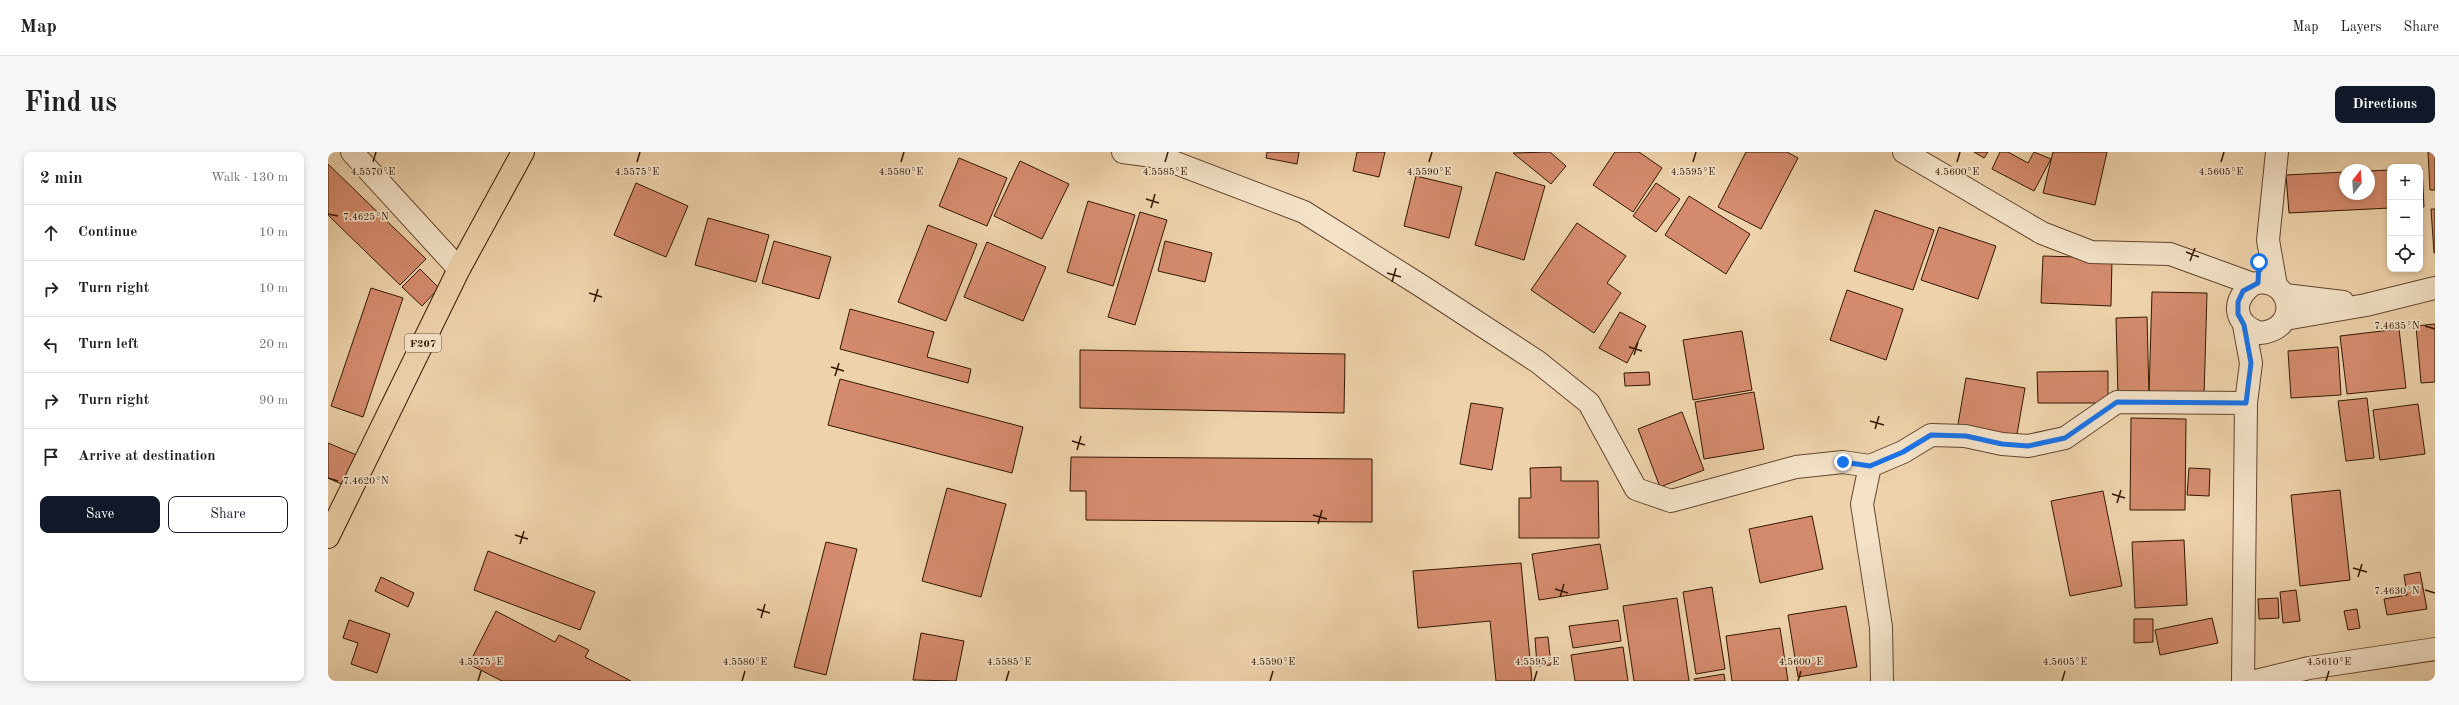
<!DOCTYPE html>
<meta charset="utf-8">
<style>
body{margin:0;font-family:"Old Standard TT",serif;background:#f6f6f6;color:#222}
.controls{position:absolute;right:12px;top:12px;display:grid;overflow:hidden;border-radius:8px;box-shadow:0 2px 6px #0003}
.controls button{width:36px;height:36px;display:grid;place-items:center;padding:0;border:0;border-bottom:1px solid #e0e0e0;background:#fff;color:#222;font:20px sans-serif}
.compass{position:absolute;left:2011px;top:12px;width:36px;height:36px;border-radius:50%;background:#fff;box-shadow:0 2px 6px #0003;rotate:17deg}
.stop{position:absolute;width:12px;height:12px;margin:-9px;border:3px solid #1a73e8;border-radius:50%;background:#fff}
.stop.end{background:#1a73e8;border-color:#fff;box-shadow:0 1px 4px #0008}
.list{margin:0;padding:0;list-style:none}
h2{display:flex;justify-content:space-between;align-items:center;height:52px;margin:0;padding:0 16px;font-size:17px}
h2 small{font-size:13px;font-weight:400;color:#767676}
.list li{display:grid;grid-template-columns:26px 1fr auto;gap:12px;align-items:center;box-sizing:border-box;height:56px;padding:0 16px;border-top:1px solid #e0e0e0}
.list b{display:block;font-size:15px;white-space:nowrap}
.list em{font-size:13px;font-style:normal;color:#767676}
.actions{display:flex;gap:8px;padding:12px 16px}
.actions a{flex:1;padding:9px 0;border:1px solid #111827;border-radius:8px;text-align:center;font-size:14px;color:#111827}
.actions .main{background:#111827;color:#fff}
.icon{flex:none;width:22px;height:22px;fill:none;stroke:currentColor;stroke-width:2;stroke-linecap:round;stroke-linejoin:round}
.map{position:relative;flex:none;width:2107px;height:529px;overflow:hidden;border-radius:8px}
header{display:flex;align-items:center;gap:24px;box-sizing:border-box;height:56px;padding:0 20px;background:#fff;border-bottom:1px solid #e0e0e0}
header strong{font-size:19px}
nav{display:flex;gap:22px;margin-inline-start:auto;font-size:14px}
.intro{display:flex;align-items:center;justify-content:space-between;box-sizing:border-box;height:96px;padding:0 24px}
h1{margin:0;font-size:28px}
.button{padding:10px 18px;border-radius:8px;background:#111827;color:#fff;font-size:14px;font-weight:700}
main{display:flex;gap:24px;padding:0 24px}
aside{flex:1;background:#fff;border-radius:8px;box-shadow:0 2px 6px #0003}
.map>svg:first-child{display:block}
.building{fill:#d48b6d;stroke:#341703}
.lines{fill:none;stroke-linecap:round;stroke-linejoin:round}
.street-casing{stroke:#62462d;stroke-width:24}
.primary-casing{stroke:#341703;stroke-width:24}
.street{stroke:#f3e2c8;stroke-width:22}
.primary{stroke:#edd2ab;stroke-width:22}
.route{stroke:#1a73e8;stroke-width:5}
.ticks{fill:none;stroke:#341703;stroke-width:1.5}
.labels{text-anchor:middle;stroke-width:3.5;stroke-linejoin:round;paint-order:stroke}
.shield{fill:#f3e2c8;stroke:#6d543e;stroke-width:1}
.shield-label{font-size:11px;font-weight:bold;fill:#341703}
.ticks-label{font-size:10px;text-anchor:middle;fill:#341703;stroke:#f3e2c8;stroke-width:3.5;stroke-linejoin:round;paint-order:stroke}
</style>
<header>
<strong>Map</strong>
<nav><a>Map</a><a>Layers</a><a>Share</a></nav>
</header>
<div class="intro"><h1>Find us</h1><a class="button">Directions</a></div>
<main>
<aside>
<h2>2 min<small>Walk · 130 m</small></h2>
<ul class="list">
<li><svg class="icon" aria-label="ahead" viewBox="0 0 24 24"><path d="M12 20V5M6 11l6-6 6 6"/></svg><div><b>Continue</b></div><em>10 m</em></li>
<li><svg class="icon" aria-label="right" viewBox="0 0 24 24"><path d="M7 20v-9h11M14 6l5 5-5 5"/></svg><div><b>Turn right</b></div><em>10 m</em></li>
<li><svg class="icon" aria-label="left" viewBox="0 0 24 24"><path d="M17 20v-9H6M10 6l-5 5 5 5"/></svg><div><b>Turn left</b></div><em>20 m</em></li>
<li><svg class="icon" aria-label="right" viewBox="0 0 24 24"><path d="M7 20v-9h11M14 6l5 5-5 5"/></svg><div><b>Turn right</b></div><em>90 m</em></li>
<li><svg class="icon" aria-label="arrive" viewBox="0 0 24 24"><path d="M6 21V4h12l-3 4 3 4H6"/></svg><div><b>Arrive at destination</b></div></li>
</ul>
<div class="actions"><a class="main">Save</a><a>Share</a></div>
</aside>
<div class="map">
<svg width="2107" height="529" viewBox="0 0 2107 529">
<rect width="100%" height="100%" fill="#edd2ab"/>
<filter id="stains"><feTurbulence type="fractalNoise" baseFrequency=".005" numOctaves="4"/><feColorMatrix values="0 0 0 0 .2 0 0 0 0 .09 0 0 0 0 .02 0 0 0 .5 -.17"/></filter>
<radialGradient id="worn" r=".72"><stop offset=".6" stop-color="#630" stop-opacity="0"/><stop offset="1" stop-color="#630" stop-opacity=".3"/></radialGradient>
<path class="building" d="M 939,0 L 971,0 L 969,12 L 938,6 Z
M 1029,0 L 1057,0 L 1051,25 L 1025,19 Z
M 1222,0 L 1238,14 L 1223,32 L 1185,1 Z
M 1287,0 L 1311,0 L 1334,16 L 1305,60 L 1265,33 Z
M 1418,0 L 1459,0 L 1470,6 L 1433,77 L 1390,55 Z
M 1646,0 L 1660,0 L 1656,6 Z
M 1672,0 L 1680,0 L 1700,11 L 1706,0 L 1723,7 L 1706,39 L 1664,17 Z
M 1725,0 L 1779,0 L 1767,53 L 1715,41 Z
M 2100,0 L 2107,0 L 2107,38 L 2102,38 Z
M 631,6 L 679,26 L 659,74 L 611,54 Z
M 692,9 L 741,32 L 714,87 L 666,64 Z
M 0,12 L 98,107 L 72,133 L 0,63 Z
M 2092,16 L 2094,16 L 2096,55 L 2092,55 Z
M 2062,18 L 2062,56 L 1961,61 L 1958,23 L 2017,20 L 2017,42 L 2041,42 L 2041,19 Z
M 1168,20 L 1217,34 L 1196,108 L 1147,93 Z
M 1088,24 L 1134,35 L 1121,86 L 1076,74 Z
M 308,31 L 360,54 L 338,105 L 286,83 Z
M 1328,31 L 1352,47 L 1328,80 L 1305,64 Z
M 1361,44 L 1422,82 L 1398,122 L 1337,83 Z
M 760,49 L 807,63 L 785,134 L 739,120 Z
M 2103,57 L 2107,57 L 2107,101 L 2106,101 Z
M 1547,58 L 1606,78 L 1585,138 L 1526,119 Z
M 812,60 L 839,68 L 807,173 L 780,165 Z
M 380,66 L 441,83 L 428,130 L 367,113 Z
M 1249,71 L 1298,104 L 1279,131 L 1293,141 L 1266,181 L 1203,138 Z
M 600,73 L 649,92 L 618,169 L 570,150 Z
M 1611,75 L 1668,94 L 1650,147 L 1593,128 Z
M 446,89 L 503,105 L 491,147 L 434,131 Z
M 837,89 L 884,101 L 877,130 L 830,119 Z
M 659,90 L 718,115 L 695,169 L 636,145 Z
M 1715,104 L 1784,106 L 1783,154 L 1713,151 Z
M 92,117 L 111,136 L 94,154 L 74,135 Z
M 43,136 L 75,146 L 35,265 L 3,254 Z
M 1519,138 L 1575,157 L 1558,208 L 1502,188 Z
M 1824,140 L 1879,141 L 1876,245 L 1821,243 Z
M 522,157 L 606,180 L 599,205 L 643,217 L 640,231 L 512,197 Z
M 1292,160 L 1318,174 L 1299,211 L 1271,196 Z
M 1819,165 L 1821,243 L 1790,244 L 1788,166 Z
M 2107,172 L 2107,230 L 2093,231 L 2088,174 Z
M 2071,177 L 2078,236 L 2019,242 L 2012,184 Z
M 1414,179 L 1424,238 L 1365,248 L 1355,188 Z
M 2010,195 L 2013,243 L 1963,246 L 1960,199 Z
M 752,198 L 1017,202 L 1016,261 L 752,256 Z
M 1780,219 L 1780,251 L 1710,251 L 1709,220 Z
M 1321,220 L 1322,233 L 1297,234 L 1296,221 Z
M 1638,226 L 1697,236 L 1688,288 L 1629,278 Z
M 512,227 L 695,275 L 684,321 L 500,273 Z
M 1426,240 L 1436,297 L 1376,307 L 1367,250 Z
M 2039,246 L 2046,306 L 2018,309 L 2010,249 Z
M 1143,251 L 1175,256 L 1164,318 L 1132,312 Z
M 2090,252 L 2097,302 L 2052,308 L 2045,258 Z
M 1354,260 L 1376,318 L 1332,335 L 1310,277 Z
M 1803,266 L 1858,267 L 1857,358 L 1802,358 Z
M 0,291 L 31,304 L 18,334 L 0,326 Z
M 743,305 L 1044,307 L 1044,370 L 758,368 L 758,339 L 742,339 Z
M 1233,315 L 1233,329 L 1270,329 L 1271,386 L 1191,386 L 1191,346 L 1203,346 L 1202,316 Z
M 1861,316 L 1882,317 L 1881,344 L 1859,343 Z
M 619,336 L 678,352 L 653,445 L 594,429 Z
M 2012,338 L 2022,428 L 1972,434 L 1963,343 Z
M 1775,339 L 1794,434 L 1742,444 L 1723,349 Z
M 1484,364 L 1495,417 L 1432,431 L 1421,377 Z
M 1856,388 L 1859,453 L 1807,456 L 1804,390 Z
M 498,390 L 529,397 L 498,523 L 466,515 Z
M 1272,392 L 1280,437 L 1211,448 L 1204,402 Z
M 160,399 L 267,440 L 252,478 L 146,438 Z
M 1193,411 L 1204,529 L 1168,529 L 1162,469 L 1090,476 L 1085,419 Z
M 2092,420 L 2099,457 L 2059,463 L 2056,447 L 2079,443 L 2076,423 Z
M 53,425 L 86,441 L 80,455 L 47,439 Z
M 1384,435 L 1397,517 L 1368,522 L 1355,440 Z
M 1968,438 L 1972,469 L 1955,471 L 1952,440 Z
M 1349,446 L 1361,529 L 1306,529 L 1295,454 Z
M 1950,446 L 1951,466 L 1931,467 L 1930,447 Z
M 1518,454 L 1529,515 L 1470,525 L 1460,463 Z
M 2029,457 L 2032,476 L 2020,478 L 2016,459 Z
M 168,459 L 227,490 L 231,483 L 261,498 L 257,505 L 303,529 L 174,529 L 141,512 Z
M 1884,466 L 1890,491 L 1832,503 L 1827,478 Z
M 1806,467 L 1825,467 L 1825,490 L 1806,491 Z
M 21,468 L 62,482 L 49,521 L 23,512 L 30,491 L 15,486 Z
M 1290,468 L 1293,489 L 1245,496 L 1241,474 Z
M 1452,476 L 1460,529 L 1404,529 L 1398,484 Z
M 593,481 L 636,489 L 628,529 L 585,528 Z
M 1220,485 L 1223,513 L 1209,514 L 1207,486 Z
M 1295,495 L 1300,529 L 1247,529 L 1243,503 Z
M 1396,522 L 1397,529 L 1367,529 L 1366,527 Z"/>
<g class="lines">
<defs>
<path id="street" d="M 24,0 L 131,117
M 795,0 L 832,5 L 976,60 L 1095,135 L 1210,210 L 1261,251 L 1308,337 L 1343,349 L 1468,315 L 1515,310 L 1542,314 L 1575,300 L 1603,283 L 1637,284 L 1674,292 L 1700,294 L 1737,286 L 1789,250 L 1918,251
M 1576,0 L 1714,81 L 1763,100 L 1842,102 L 1925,132 C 1962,121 1976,177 1932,181 C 1905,172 1903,148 1925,132
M 1948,134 L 1940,88 L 1949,0
M 1957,143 L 2015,150
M 1957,167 L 2038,153 L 2107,136
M 1542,314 L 1534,352 L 1553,475 L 1554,529
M 1915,529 L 1918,251 L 1923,211 L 1916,173
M 1928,529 L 1981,516 L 2107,497"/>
<path id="primary" d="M 0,385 L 131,117 L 195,0"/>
</defs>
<use href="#street" class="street-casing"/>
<use href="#primary" class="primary-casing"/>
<use href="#street" class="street"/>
<use href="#primary" class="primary"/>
</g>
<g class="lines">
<path class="route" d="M 1515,310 L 1542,314 L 1575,300 L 1603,283 L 1638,284 L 1674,292 L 1700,294 L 1737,286 L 1789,250 L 1918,251 L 1923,211 L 1916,173 L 1910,162 L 1910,150 L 1915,139 L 1930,131 L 1931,110"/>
</g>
<path class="ticks" d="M 45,10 L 48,0M 309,10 L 312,0M 573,10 L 576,0M 837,10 L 840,0M 1101,10 L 1104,0M 1365,10 L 1368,0M 1629,10 L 1632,0M 1893,10 L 1896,0M 818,47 L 831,51M 823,56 L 827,42M 0,62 L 10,64M 1858,100 L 1871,105M 1862,109 L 1867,96M 1059,121 L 1073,125M 1064,130 L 1068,116M 261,141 L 274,145M 266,150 L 270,137M 2097,174 L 2107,177M 1301,195 L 1314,199M 1306,203 L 1310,190M 503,215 L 516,219M 507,224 L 511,211M 1542,269 L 1556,273M 1547,277 L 1551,264M 744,289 L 757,293M 749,298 L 753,284M 0,326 L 10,329M 1784,342 L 1797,346M 1789,351 L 1793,338M 985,363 L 999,367M 990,372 L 994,358M 187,383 L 200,387M 192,392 L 196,379M 2025,416 L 2039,420M 2030,425 L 2034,412M 1227,437 L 1240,441M 2097,438 L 2107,441M 1232,445 L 1236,432M 429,457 L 442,461M 433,466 L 437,452M 150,529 L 153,519M 414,529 L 417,519M 678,529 L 681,519M 942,529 L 945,519M 1206,529 L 1209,519M 1470,529 L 1473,519M 1734,529 L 1737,519M 1998,529 L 2001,519"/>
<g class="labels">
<rect class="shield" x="77" y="182" width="36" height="18" rx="3"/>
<g class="shield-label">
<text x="95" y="195">F207</text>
</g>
</g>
<g class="ticks-label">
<text x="45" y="23">4.5570°E</text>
<text x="309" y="23">4.5575°E</text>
<text x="573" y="23">4.5580°E</text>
<text x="837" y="23">4.5585°E</text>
<text x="1101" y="23">4.5590°E</text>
<text x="1365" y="23">4.5595°E</text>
<text x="1629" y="23">4.5600°E</text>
<text x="1893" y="23">4.5605°E</text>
<text x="38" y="68">7.4625°N</text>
<text x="2069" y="177">7.4635°N</text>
<text x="38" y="332">7.4620°N</text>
<text x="2069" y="442">7.4630°N</text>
<text x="153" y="513">4.5575°E</text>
<text x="417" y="513">4.5580°E</text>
<text x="681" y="513">4.5585°E</text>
<text x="945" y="513">4.5590°E</text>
<text x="1209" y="513">4.5595°E</text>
<text x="1473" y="513">4.5600°E</text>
<text x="1737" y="513">4.5605°E</text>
<text x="2001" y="513">4.5610°E</text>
</g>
<rect width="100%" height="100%" filter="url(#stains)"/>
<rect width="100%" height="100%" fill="url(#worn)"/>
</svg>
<div class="controls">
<button>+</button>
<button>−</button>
<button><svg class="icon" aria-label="locate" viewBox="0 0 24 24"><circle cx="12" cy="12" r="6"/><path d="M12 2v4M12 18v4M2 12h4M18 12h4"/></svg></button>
</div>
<svg class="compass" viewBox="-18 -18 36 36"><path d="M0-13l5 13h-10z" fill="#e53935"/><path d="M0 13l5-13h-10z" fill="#767676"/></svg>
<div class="stop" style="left:1931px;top:110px"></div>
<div class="stop end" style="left:1515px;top:310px"></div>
</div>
</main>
